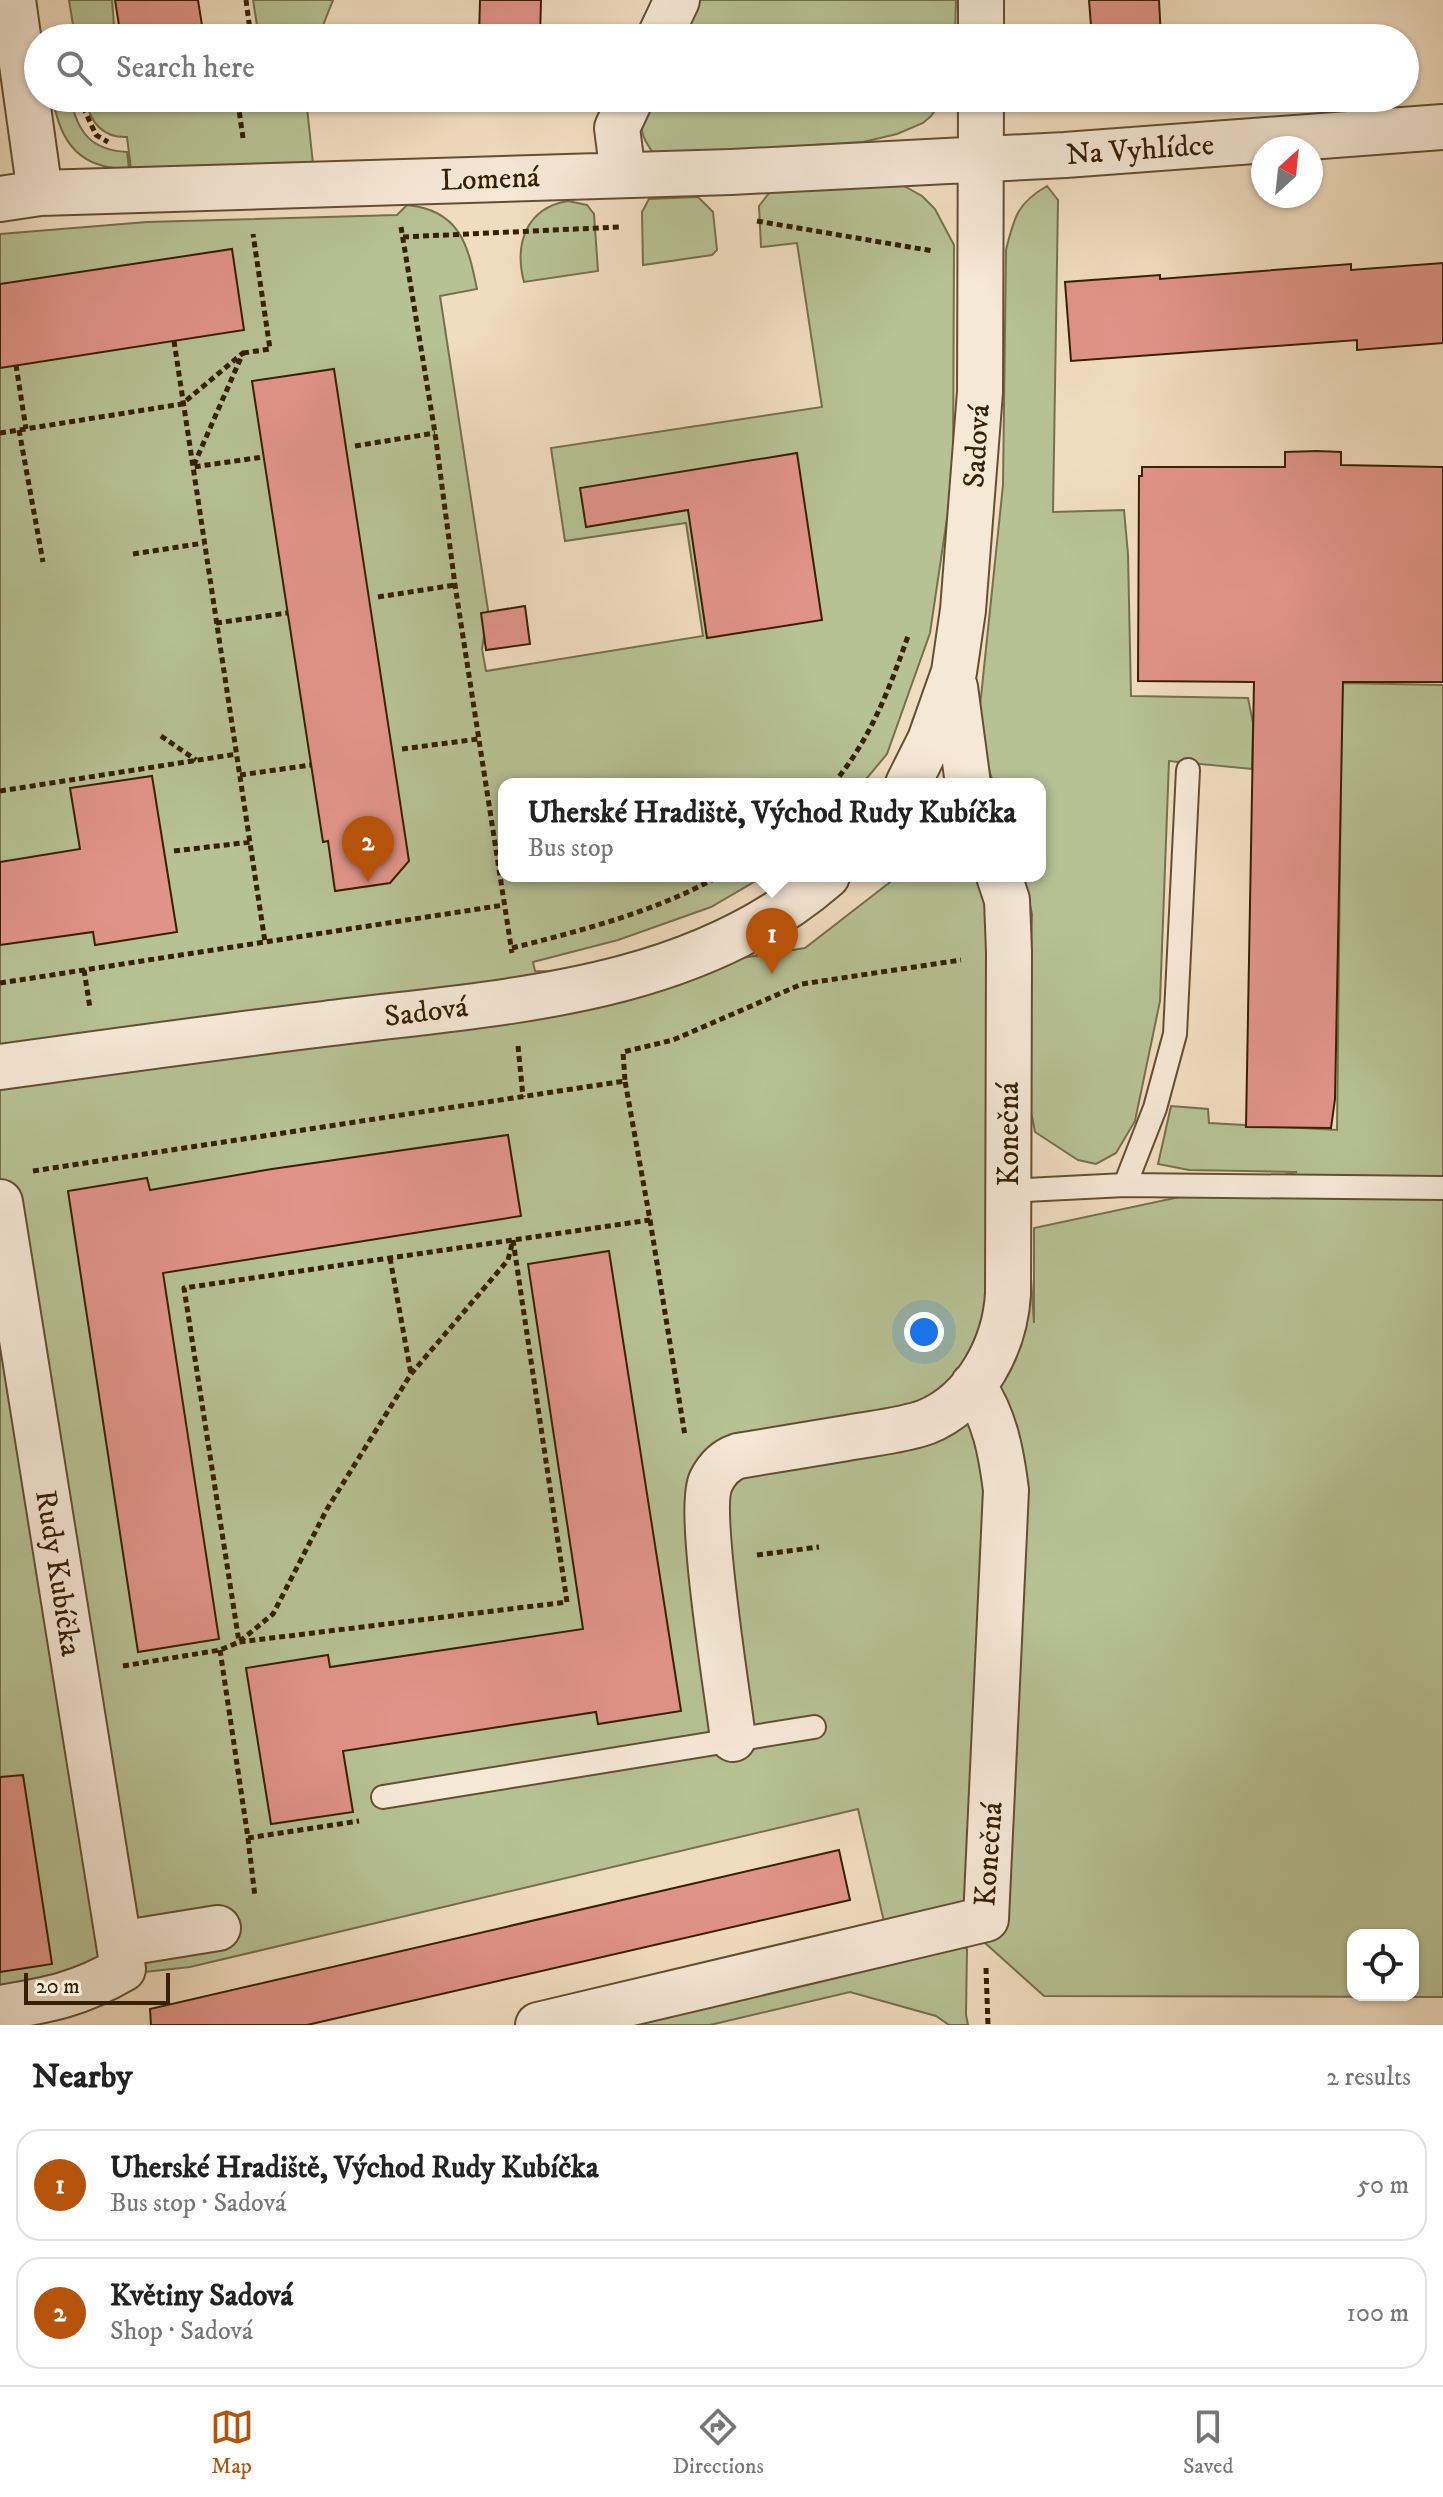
<!DOCTYPE html>
<meta charset="utf-8">
<style>
body{margin:0;font-family:"IM FELL DW Pica",serif;background:#f6f6f6;color:#222}
.controls{position:absolute;right:24px;bottom:24px;display:grid;overflow:hidden;border-radius:16px;box-shadow:0 2px 6px #0004}
.controls button{width:72px;height:72px;display:grid;place-items:center;padding:0;border:0;border-bottom:2px solid #e0e0e0;background:#fff;color:#222;font:40px sans-serif}
.compass{position:absolute;left:1251px;top:136px;width:72px;height:72px;border-radius:50%;background:#fff;box-shadow:0 2px 6px #0004;rotate:27deg}
.scale{position:absolute;left:24px;bottom:20px;width:146px;box-sizing:border-box;padding-left:8px;border:4px solid #372003;border-top:0;font-size:22px;line-height:28px;white-space:nowrap;color:#372003;-webkit-text-stroke:6px #f5e8d5;paint-order:stroke}
.you{position:absolute;left:924px;top:1332px;width:28px;height:28px;margin:-20px;border:6px solid #fff;border-radius:50%;background:#1a73e8;box-shadow:0 0 0 12px #1a73e833}
.badge{display:grid;place-items:center;width:52px;height:52px;border-radius:50%;background:#b45309;color:#fff;font-size:26px;font-weight:700}
.pin{position:absolute;translate:-50% -66px;filter:drop-shadow(0 2px 4px #0008)}
.pin::after{content:'';position:absolute;top:42px;width:28px;height:24px;background:inherit;clip-path:polygon(0 0,100% 0,50% 100%)}
.popup{position:absolute;left:498px;top:778px;width:548px;height:104px;box-sizing:border-box;display:grid;place-content:center;border-radius:16px;background:#fff;filter:drop-shadow(0 2px 6px #0005);font-size:26px;white-space:nowrap;color:#767676}
.popup b{font-size:30px;color:#222}
.popup::after{content:'';position:absolute;left:50%;top:100%;margin-left:-16px;border:16px solid transparent;border-top-color:#fff}
.list{margin:0;padding:0;list-style:none}
h2{display:flex;justify-content:space-between;align-items:center;height:104px;margin:0;padding:0 32px;font-size:34px}
h2 small{font-size:26px;font-weight:400;color:#767676}
.list li{display:grid;grid-template-columns:52px 1fr auto;gap:24px;align-items:center;box-sizing:border-box;height:112px;margin:0 16px 16px;padding:0 16px;border:2px solid #e0e0e0;border-radius:24px}
.list b{display:block;font-size:30px;white-space:nowrap}
.list p{margin:0;font-size:26px;white-space:nowrap;color:#767676}
.list em{font-size:26px;font-style:normal;color:#767676}
.icon{flex:none;width:44px;height:44px;fill:none;stroke:currentColor;stroke-width:2;stroke-linecap:round;stroke-linejoin:round}
.map{position:relative;flex:none;width:1443px;height:2025px;overflow:hidden}
.search{position:absolute;background:#fff;box-shadow:0 2px 6px #0004;left:24px;right:24px;top:24px;height:88px;display:flex;align-items:center;gap:20px;box-sizing:border-box;padding:0 28px;border-radius:44px;color:#767676;font-size:30px}
.sheet{height:360px;background:#fff}
nav{display:flex;justify-content:space-around;align-items:center;box-sizing:border-box;height:112px;border-top:2px solid #e0e0e0;background:#fff;font-size:22px;color:#767676}
nav a{display:grid;justify-items:center;gap:4px}
nav .on{color:#b45309}
.map>svg:first-child{display:block}
.green{fill:#b6c194;stroke:#76704c;stroke-width:2;fill-rule:evenodd}
.building{fill:#e09388;stroke:#372003;stroke-width:2}
.lines{fill:none;stroke-linecap:round;stroke-linejoin:round}
.lane-casing{stroke:#654f32;stroke-width:26}
.street-casing{stroke:#654f32;stroke-width:48}
.path{stroke:#372003;stroke-width:5;stroke-dasharray:6 4;stroke-linecap:butt}
.lane{stroke:#f5e8d5;stroke-width:22}
.street{stroke:#f5e8d5;stroke-width:44}
.labels{text-anchor:middle;stroke-width:7;stroke-linejoin:round;paint-order:stroke}
.street-label{font-size:30px;fill:#372003;stroke:#f5e8d5}
</style>
<div class="map">
<svg width="1443" height="2025" viewBox="0 0 1443 2025">
<rect width="100%" height="100%" fill="#f0dcbf"/>
<filter id="stains"><feTurbulence type="fractalNoise" baseFrequency=".0025" numOctaves="4"/><feColorMatrix values="0 0 0 0 .2 0 0 0 0 .09 0 0 0 0 .02 0 0 0 .5 -.17"/></filter>
<radialGradient id="worn" r=".72"><stop offset=".6" stop-color="#630" stop-opacity="0"/><stop offset="1" stop-color="#630" stop-opacity=".3"/></radialGradient>
<path class="green" d="M 69,0 L 112,0 L 115,38 L 75,38 Z
M 253,0 L 333,0 L 318,38 L 259,38 Z
M 695,0 L 956,0 L 955,38 L 677,38 Z
M 53,98 L 70,98 C 78,133 91,150 127,152 L 129,169 C 81,169 60,144 53,98 Z
M 85,98 L 125,98 L 127,107 L 205,98 L 306,98 L 313,164 L 131,169 L 127,137 C 102,138 90,122 85,98 Z
M 649,98 L 944,98 L 931,116 L 923,123 L 897,134 L 863,142 L 655,155 C 636,131 641,127 649,98 Z
M 876,183 L 904,186 L 922,196 L 935,209 L 954,245 L 953,478 L 930,633 L 887,754 L 862,784 L 504,784 L 504,876 L 764,876 L 711,907 L 618,940 L 533,962 L 535,971 L 641,974 L 805,948 L 898,876 L 979,876 L 1009,952 L 1034,1323 L 1034,1228 L 1297,1172 L 1189,1170 L 1158,1164 L 1171,1106 L 1208,1109 L 1209,1123 L 1337,1130 L 1342,683 L 1443,685 L 1443,1997 L 1044,1996 L 965,1925 L 887,1935 L 858,1809 L 190,1967 L 53,1982 L 0,1993 L 0,234 L 147,222 L 397,215 L 407,205 C 460,210 468,245 477,289 L 440,296 L 488,610 L 482,649 L 486,671 L 703,636 L 686,523 L 565,541 L 551,448 L 822,407 L 797,243 L 761,247 L 759,206 L 770,192 ZM 1353,1935 L 1413,1935 L 1413,1995 L 1353,1995 Z
M 1047,186 L 1058,200 L 1053,512 L 1124,510 L 1128,554 L 1131,696 L 1248,698 L 1253,723 L 1252,769 L 1169,761 L 1160,1001 L 1135,1121 L 1116,1153 L 1096,1164 L 1078,1160 L 1035,1132 L 1028,1096 L 1032,914 L 1024,876 L 1040,876 L 1040,784 L 994,784 L 987,765 L 979,716 L 1003,485 L 1006,250 C 1014,218 1017,203 1047,186 Z
M 698,197 L 713,212 L 717,250 L 712,255 L 643,265 L 642,212 L 649,199 Z
M 568,201 L 587,205 L 594,214 L 598,271 L 524,282 C 514,244 526,208 568,201 Z
M 958,1944 L 967,1949 L 966,2015 L 968,2025 L 949,2025 L 936,2016 L 850,1992 L 710,2025 L 590,2025 Z"/>
<path class="building" d="M 115,0 L 198,0 L 204,38 L 121,38 Z
M 480,0 L 541,0 L 540,38 L 479,38 Z
M 1089,0 L 1159,0 L 1161,38 L 1092,38 Z
M 232,249 L 244,330 L 0,368 L 0,284 Z
M 1443,263 L 1443,343 L 1357,350 L 1357,340 L 1071,361 L 1065,282 L 1160,275 L 1160,279 L 1351,264 L 1351,270 Z
M 334,369 L 409,861 L 390,883 L 335,891 L 328,841 L 323,842 L 252,381 Z
M 1317,451 L 1341,452 L 1341,465 L 1443,467 L 1443,682 L 1343,682 L 1335,1099 L 1331,1128 L 1246,1127 L 1254,682 L 1138,681 L 1139,476 L 1142,476 L 1142,467 L 1285,467 L 1285,452 Z
M 797,453 L 822,620 L 707,638 L 688,510 L 586,527 L 580,488 Z
M 525,606 L 530,644 L 486,650 L 481,613 Z
M 152,776 L 177,932 L 95,945 L 93,932 L 0,945 L 0,862 L 80,849 L 70,788 Z
M 508,1135 L 521,1216 L 163,1273 L 219,1639 L 138,1652 L 68,1191 L 147,1178 L 150,1190 L 272,1169 Z
M 609,1251 L 681,1711 L 598,1724 L 596,1712 L 343,1751 L 353,1812 L 271,1824 L 246,1668 L 328,1655 L 330,1667 L 583,1629 L 528,1264 Z
M 23,1775 L 52,1964 L 0,1972 L 0,1777 Z
M 839,1850 L 850,1900 L 307,2025 L 151,2025 L 150,2009 Z"/>
<g class="lines">
<defs>
<path id="lane" d="M 1125,1185 L 1155,1108 L 1175,1034 L 1188,770
M 1008,1191 L 1125,1185 L 1443,1188
M 383,1797 L 814,1727"/>
<path id="street" d="M 13,0 L 40,193
M 659,38 L 677,0
M 981,38 L 981,0
M 623,175 L 617,128 L 631,98
M 0,199 L 40,193 L 731,172 L 1065,155 L 1443,127
M 955,687 L 968,784
M 908,784 L 930,740 L 954,672 L 963,610 L 980,392 L 981,98
M 0,1067 C 108,1052 216,1037 324,1024 C 495,1002 690,996 827,876
M 0,1202 L 123,1969 C 80,1994 49,2000 0,2008
M 733,1739 C 728,1695 697,1511 711,1481 C 717,1469 726,1460 738,1456 C 774,1450 811,1444 847,1438 C 873,1433 901,1431 926,1422 C 976,1402 1005,1345 1008,1294 L 1009,952 L 1007,900 L 999,876
M 119,1944 L 218,1928
M 538,2025 L 986,1919 L 1006,1490 C 1001,1451 995,1418 973,1385"/>
</defs>
<use href="#lane" class="lane-casing"/>
<use href="#street" class="street-casing"/>
<path class="path" d="M 246,0 L 251,38
M 79,98 L 96,135 L 108,142
M 1033,98 L 1040,111
M 243,138 L 238,103 L 244,98
M 757,221 L 933,251
M 401,227 L 435,433 L 455,585 L 512,953
M 403,237 L 619,227
M 174,341 L 265,942
M 243,353 L 270,349 L 253,234
M 16,365 L 26,429
M 19,430 L 43,562
M 0,433 L 182,404 L 243,353 L 193,467 L 263,457
M 355,446 L 435,433
M 133,554 L 204,543
M 378,597 L 455,585
M 216,623 L 287,613
M 161,736 L 196,760
M 402,749 L 478,739
M 240,775 L 311,765
M 833,784 C 870,740 889,690 908,636
M 0,791 L 237,754
M 174,851 L 251,842
M 512,948 C 583,930 655,912 719,876
M 84,970 L 90,1008
M 0,983 L 504,905
M 518,1046 L 523,1097
M 33,1171 L 625,1081 L 623,1052 L 673,1040 L 802,984 L 961,960
M 650,1220 L 685,1436
M 513,1240 L 567,1602 L 239,1642 L 184,1288 L 650,1220 L 625,1081
M 390,1258 L 411,1374
M 757,1555 L 819,1547
M 220,1650 L 248,1838 L 359,1821
M 123,1666 L 220,1650 L 239,1642 L 273,1614 L 327,1509 L 411,1374 L 508,1260 L 512,1244
M 248,1838 L 255,1897
M 986,1968 L 988,2025"/>
<use href="#lane" class="lane"/>
<use href="#street" class="street"/>
</g>
<g class="labels">
<g class="street-label">
<text transform="translate(1140 149) rotate(-4)" y="10">Na Vyhlídce</text>
<text transform="translate(490 178) rotate(-2)" y="10">Lomená</text>
<text transform="translate(976 446) rotate(-86)" y="10">Sadová</text>
<text transform="translate(426 1011) rotate(-7)" y="10">Sadová</text>
<text transform="translate(1008 1134) rotate(-90)" y="10">Konečná</text>
<text transform="translate(59 1573) rotate(81)" y="10">Rudy Kubíčka</text>
<text transform="translate(988 1854) rotate(-86)" y="10">Konečná</text>
</g>
</g>
<rect width="100%" height="100%" filter="url(#stains)"/>
<rect width="100%" height="100%" fill="url(#worn)"/>
</svg>
<div class="controls">
<button><svg class="icon" aria-label="locate" viewBox="0 0 24 24"><circle cx="12" cy="12" r="6"/><path d="M12 2v4M12 18v4M2 12h4M18 12h4"/></svg></button>
</div>
<svg class="compass" viewBox="-18 -18 36 36"><path d="M0-13l5 13h-10z" fill="#e53935"/><path d="M0 13l5-13h-10z" fill="#767676"/></svg>
<div class="scale">20 m</div>
<div class="you"></div>
<div class="pin badge" style="left:772px;top:974px">1</div>
<div class="popup"><b>Uherské Hradiště, Východ Rudy Kubíčka</b>Bus stop</div>
<div class="pin badge" style="left:368px;top:882px">2</div>
<div class="search"><svg class="icon" aria-label="search" viewBox="0 0 24 24"><circle cx="10" cy="10" r="6"/><path d="M15 15l6 6"/></svg>Search here</div>
</div>
<section class="sheet">
<h2>Nearby<small>2 results</small></h2>
<ul class="list">
<li><span class="badge">1</span><div><b>Uherské Hradiště, Východ Rudy Kubíčka</b><p>Bus stop · Sadová</p></div><em>50 m</em></li>
<li><span class="badge">2</span><div><b>Květiny Sadová</b><p>Shop · Sadová</p></div><em>100 m</em></li>
</ul>
</section>
<nav>
<a class="on"><svg class="icon" aria-label="map" viewBox="0 0 24 24"><path d="M3 6l6-2 6 2 6-2v14l-6 2-6-2-6 2zM9 4v14M15 6v14"/></svg>Map</a>
<a><svg class="icon" aria-label="directions" viewBox="0 0 24 24"><path d="M12 3l9 9-9 9-9-9zM9 14v-3h6M13 9l2 2-2 2"/></svg>Directions</a>
<a><svg class="icon" aria-label="saved" viewBox="0 0 24 24"><path d="M7 4h10v16l-5-4-5 4z"/></svg>Saved</a>
</nav>
